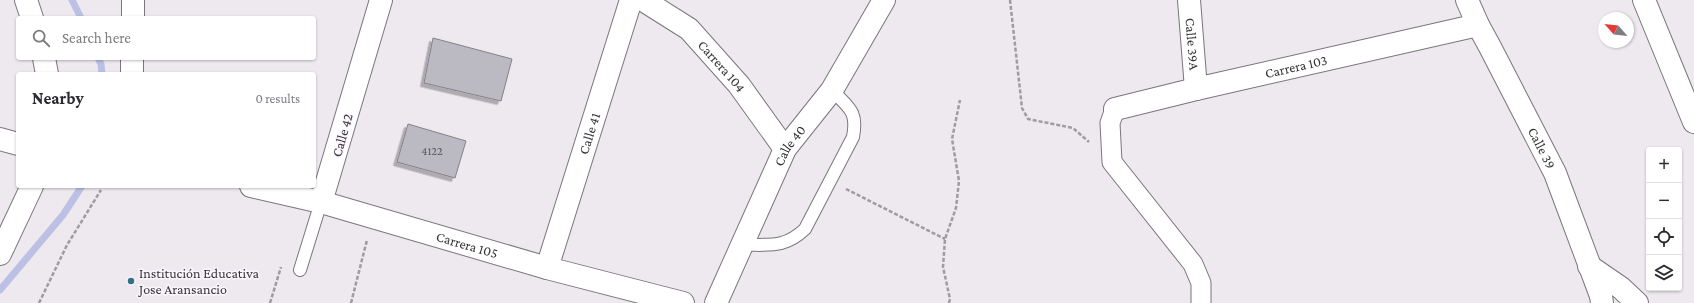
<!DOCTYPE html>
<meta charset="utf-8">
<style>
body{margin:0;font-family:"Crimson Pro",serif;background:#f7f7f7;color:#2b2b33}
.controls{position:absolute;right:12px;bottom:12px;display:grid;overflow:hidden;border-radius:4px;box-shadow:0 1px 3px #0004}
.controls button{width:36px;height:36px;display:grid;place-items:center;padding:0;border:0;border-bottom:1px solid #e1e1e2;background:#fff;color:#2b2b33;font:20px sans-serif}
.compass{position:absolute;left:1598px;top:12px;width:36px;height:36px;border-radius:50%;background:#fff;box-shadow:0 1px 3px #0004;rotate:297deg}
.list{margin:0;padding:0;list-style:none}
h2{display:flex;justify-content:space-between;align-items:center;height:52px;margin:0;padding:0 16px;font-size:17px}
h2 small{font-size:13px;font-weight:400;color:#7c7c81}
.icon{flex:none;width:22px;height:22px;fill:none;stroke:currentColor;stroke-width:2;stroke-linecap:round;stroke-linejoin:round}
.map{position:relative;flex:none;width:1694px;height:303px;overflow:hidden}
.search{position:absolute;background:#fff;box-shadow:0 1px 3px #0004;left:16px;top:16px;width:300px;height:44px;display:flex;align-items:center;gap:10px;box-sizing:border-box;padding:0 14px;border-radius:4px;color:#7c7c81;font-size:15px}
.panel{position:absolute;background:#fff;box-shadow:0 1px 3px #0004;left:16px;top:72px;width:300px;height:116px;border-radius:4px}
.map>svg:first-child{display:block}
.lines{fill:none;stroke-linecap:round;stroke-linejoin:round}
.stream{stroke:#bcc0e4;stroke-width:7}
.building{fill:#bbb9c1;stroke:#838188;filter:url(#shadow)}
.service-casing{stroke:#7b757c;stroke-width:14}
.pedestrian-casing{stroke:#7b757c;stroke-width:21}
.minor-casing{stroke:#7b757c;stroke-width:24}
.tertiary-casing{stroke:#7b757c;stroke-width:24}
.path{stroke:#a09ba1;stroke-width:2.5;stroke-dasharray:4 2;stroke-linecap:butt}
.service{stroke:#fff;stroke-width:12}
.pedestrian{stroke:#fff;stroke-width:19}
.minor{stroke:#fff;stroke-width:22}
.tertiary{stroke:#fff;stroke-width:22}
.poi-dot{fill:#317285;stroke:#fbf5fd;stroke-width:1.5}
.labels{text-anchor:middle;stroke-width:3;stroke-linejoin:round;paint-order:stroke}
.number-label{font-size:12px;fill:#565459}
.street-label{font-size:14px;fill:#353336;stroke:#fbf5fd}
.poi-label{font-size:14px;fill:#353336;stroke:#fbf5fd;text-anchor:start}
</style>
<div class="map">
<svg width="1694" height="303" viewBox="0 0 1694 303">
<defs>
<filter id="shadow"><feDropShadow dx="-3.5" dy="3.5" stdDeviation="0" flood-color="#0004"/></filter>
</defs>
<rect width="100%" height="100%" fill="#eee8ef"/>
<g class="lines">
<path class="stream" d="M 72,0 L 81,18
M 98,58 L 101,64 L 102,74
M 0,290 L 63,215 L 82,186"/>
</g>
<path class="building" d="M 433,38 L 512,59 L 501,101 L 424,83 Z
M 408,124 L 466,141 L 455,178 L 397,162 Z"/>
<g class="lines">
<defs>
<path id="service" d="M 742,245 C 769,244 784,249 805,229 L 853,137 C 858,111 849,108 832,90
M 300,270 L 321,202"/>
<path id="pedestrian" d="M 1115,109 L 1110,123 L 1112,162 L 1193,264 L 1201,283 L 1201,303"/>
<g id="minor">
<path d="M 26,0 L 32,18"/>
<path id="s1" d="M 643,0 L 689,29 L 739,85 L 785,149"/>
<path id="s2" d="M 1189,0 L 1196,89"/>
<path d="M 1644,0 L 1694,122"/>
<path d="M 133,18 L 133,0"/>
<path d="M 44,58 L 47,74"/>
<path d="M 132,74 L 132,58"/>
<path id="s3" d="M 1115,109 L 1196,89 L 1478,25"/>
<path d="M 0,139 L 18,144"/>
<path d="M 251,186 L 321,202"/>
<path d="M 0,254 L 32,186"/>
<path id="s4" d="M 547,268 L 631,0"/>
</g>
<g id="tertiary">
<path id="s5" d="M 381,0 L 321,202 L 547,268 L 683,303"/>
<path id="s6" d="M 1467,0 L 1478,25 L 1490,47 L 1555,173 L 1601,296 L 1602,303"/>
<path d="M 1589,266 L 1621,288 L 1637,303"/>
<path id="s7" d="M 716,303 L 785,149 L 832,90 L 884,0"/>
</g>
</defs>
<use href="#service" class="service-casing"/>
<use href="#pedestrian" class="pedestrian-casing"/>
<use href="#minor" class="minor-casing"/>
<use href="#tertiary" class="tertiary-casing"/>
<path class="path" d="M 1010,0 L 1022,108 L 1028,119 L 1073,128 L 1089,142
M 846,189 L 945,239
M 39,303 L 67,245 L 101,190
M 270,303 L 281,267
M 351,303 L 367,240
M 949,303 L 950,299 L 943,267 L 945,239 L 956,208 L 959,181 L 952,139 L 960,100"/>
<use href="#service" class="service"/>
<use href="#pedestrian" class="pedestrian"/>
<use href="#minor" class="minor"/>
<use href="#tertiary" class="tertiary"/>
</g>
<circle class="poi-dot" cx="131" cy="281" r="4"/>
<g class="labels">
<g class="number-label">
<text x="432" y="155">4122</text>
</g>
<g class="street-label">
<text dy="5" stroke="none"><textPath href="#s2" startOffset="44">Calle 39A</textPath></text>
<text dy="5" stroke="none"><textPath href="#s1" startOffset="104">Carrera 104</textPath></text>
<text dy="5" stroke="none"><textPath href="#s3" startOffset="186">Carrera 103</textPath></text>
<text dy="5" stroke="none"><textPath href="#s4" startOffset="141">Calle 41</textPath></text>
<text transform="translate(342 135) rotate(-74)" y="5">Calle 42</text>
<text dy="5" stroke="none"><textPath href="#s7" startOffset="174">Calle 40</textPath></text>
<text dy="5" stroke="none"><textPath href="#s6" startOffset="166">Calle 39</textPath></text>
<text dy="5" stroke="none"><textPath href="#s5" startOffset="363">Carrera 105</textPath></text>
</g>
<g class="poi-label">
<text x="139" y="278">Institución Educativa<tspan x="139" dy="16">Jose Aransancio</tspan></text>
</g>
</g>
</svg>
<div class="controls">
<button>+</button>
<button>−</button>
<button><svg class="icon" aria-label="locate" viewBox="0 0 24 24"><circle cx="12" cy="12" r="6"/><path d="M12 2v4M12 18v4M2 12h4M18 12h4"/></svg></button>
<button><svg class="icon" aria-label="layers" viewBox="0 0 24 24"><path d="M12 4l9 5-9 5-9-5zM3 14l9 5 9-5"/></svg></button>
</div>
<svg class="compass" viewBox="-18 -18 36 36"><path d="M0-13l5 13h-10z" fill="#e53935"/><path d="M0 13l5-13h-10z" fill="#7c7c81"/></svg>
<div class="search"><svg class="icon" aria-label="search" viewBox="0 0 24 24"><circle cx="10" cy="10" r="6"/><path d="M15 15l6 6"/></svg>Search here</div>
<section class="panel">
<h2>Nearby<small>0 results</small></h2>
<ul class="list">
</ul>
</section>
</div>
